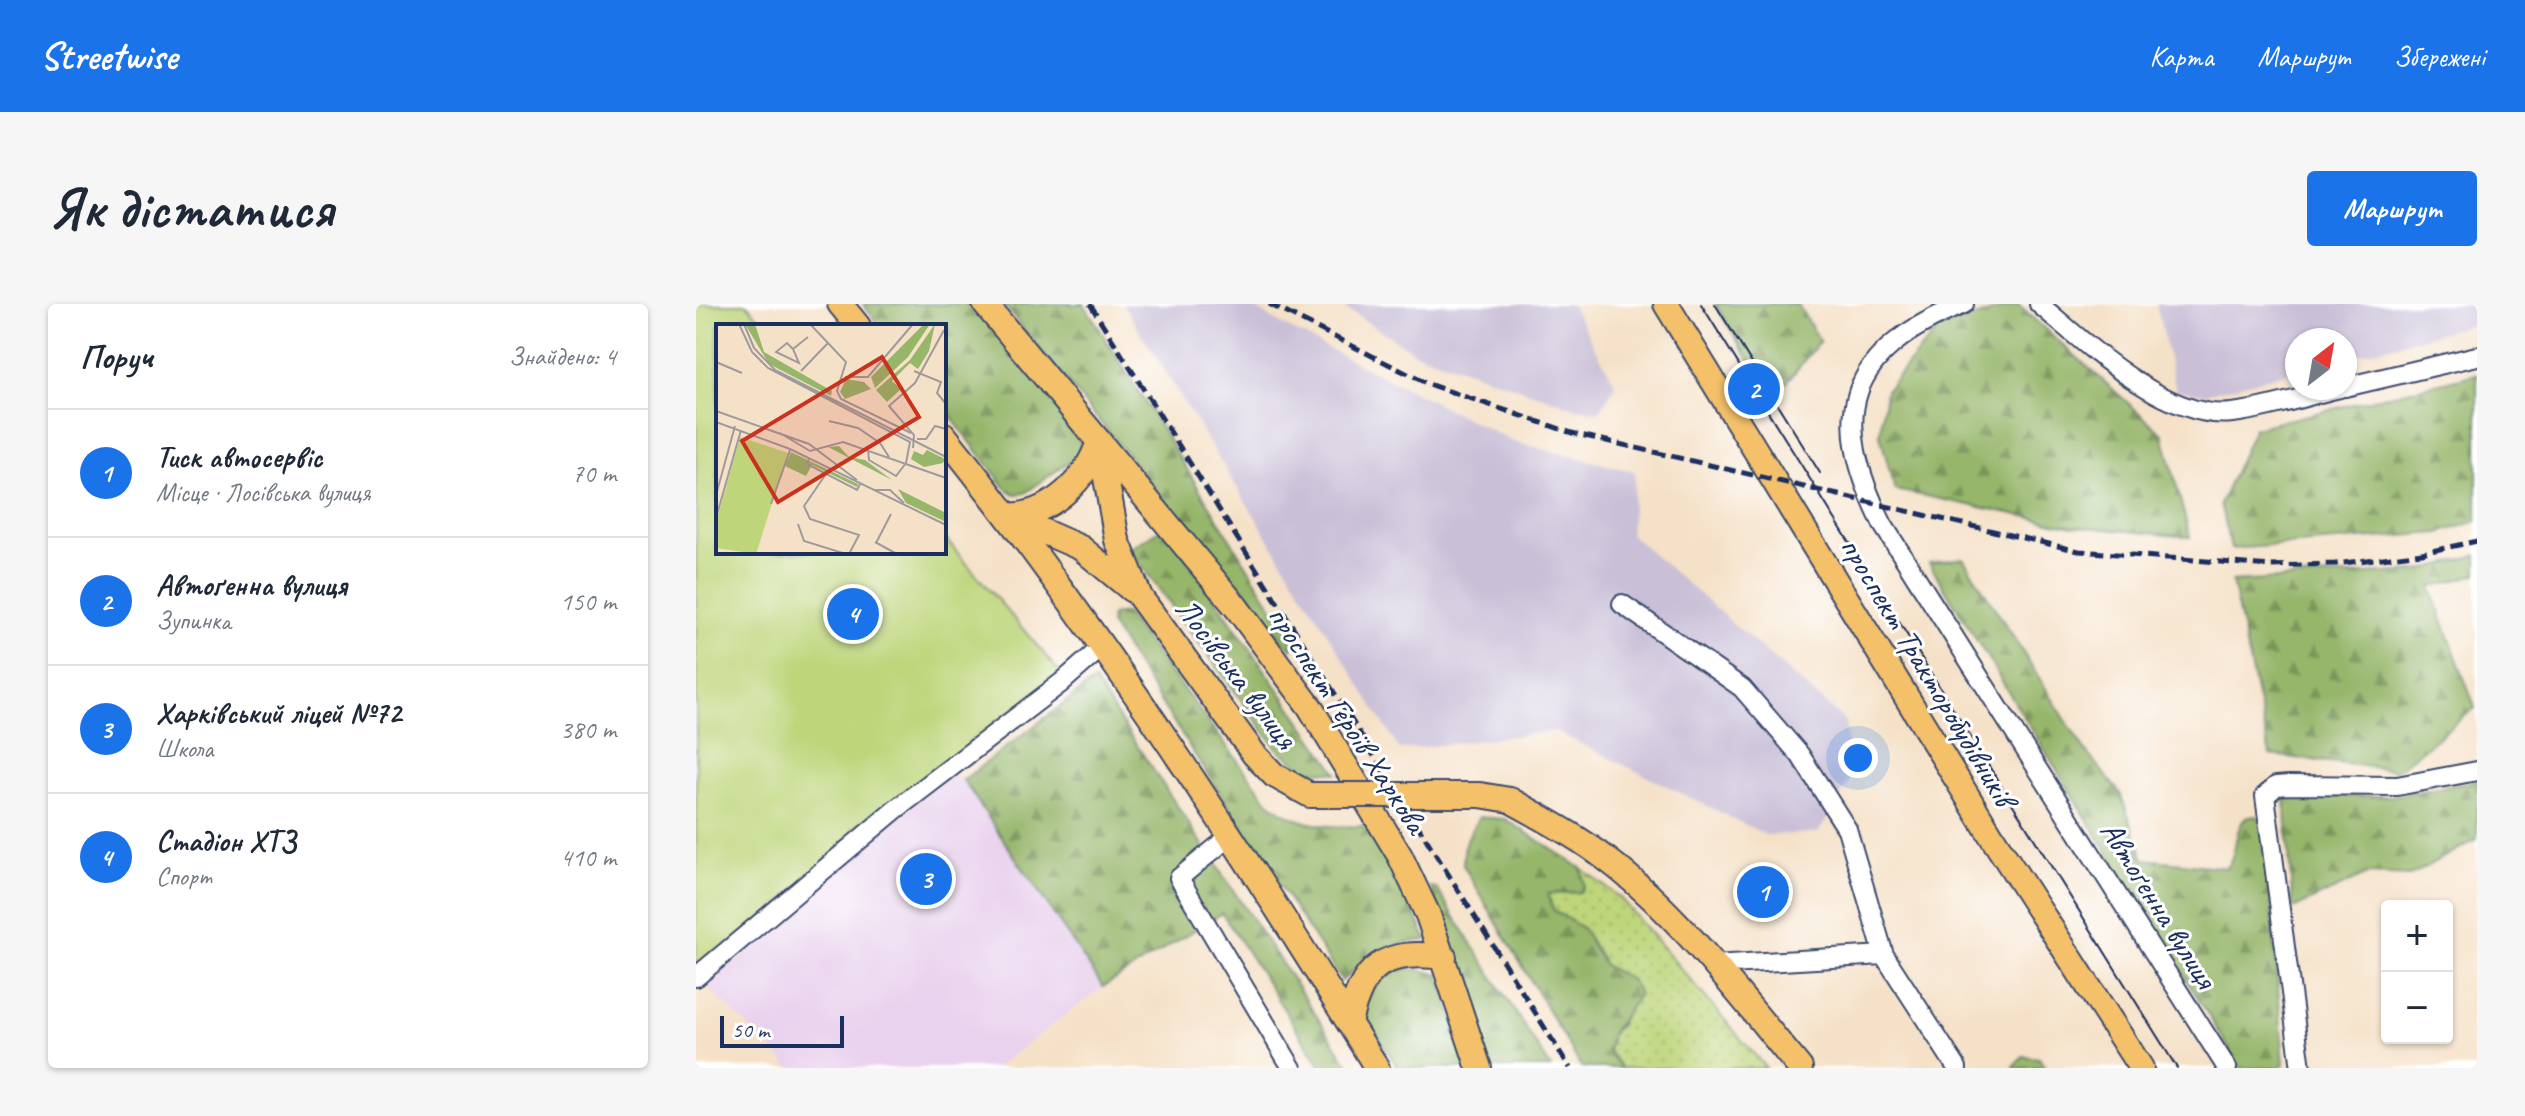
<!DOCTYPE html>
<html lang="uk">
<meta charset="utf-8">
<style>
body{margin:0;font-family:Caveat,sans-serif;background:#f6f6f7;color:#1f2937}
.controls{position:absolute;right:24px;bottom:24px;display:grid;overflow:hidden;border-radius:8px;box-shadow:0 2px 6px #0004}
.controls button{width:72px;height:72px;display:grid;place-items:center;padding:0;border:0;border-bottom:2px solid #e0e1e3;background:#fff;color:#1f2937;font:40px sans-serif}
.compass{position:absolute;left:1589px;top:24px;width:72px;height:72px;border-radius:50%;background:#fff;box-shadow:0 2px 6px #0004;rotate:31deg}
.scale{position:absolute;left:24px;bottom:20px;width:124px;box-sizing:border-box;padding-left:8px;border:4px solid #1b2f5e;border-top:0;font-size:22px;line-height:28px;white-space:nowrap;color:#1b2f5e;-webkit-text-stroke:6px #fff;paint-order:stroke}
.you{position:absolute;left:1162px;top:454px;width:28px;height:28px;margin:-20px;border:6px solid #fff;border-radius:50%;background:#1a73e8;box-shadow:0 0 0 12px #1a73e833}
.badge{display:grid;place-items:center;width:52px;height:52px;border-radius:50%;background:#1a73e8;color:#fff;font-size:26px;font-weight:700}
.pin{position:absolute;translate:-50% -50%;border:4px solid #fff;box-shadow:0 2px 8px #0006}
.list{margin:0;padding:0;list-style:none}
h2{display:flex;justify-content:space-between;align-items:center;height:104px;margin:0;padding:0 32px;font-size:34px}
h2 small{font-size:26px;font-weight:400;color:#747a83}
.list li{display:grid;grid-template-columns:52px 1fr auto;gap:24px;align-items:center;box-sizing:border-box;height:128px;padding:0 32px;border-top:2px solid #e0e1e3}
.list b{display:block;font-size:30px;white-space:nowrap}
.list p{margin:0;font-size:26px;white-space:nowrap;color:#747a83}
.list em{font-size:26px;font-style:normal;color:#747a83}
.map{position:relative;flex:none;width:1781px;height:764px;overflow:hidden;border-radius:8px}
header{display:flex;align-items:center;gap:48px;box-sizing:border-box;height:112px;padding:0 40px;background:#1a73e8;color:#fff}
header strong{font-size:38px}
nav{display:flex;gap:44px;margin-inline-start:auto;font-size:28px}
.intro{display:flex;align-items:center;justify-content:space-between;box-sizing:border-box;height:192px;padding:0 48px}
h1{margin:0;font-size:56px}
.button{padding:20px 36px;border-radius:8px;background:#1a73e8;color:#fff;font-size:28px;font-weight:700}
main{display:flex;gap:48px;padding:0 48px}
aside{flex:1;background:#fff;border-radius:8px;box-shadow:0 2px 6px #0004}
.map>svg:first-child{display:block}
.built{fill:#e9d2ed}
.industrial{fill:#c9bfd7}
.grass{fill:url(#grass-dots);stroke:#6c826c;stroke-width:2}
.forest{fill:url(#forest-firs);stroke:#587264;stroke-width:2}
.garden{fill:#bed57a;stroke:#6c826c;stroke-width:2}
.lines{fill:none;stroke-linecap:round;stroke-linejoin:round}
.minor-casing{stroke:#3c4a6e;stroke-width:22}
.major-casing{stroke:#3c4a6e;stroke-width:28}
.minor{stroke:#fff;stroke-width:18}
.major{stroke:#f4c16a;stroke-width:24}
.tram{stroke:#1b2f5e;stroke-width:2}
.rail{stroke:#1b2f5e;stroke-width:5;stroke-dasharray:12 6;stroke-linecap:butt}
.major-bridge-casing{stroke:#3c4a6e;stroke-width:28;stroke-linecap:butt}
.major-bridge{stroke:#f4c16a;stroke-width:24}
.labels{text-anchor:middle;stroke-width:6;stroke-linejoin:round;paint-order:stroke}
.street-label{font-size:32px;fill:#1b2f5e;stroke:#fff}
.inset-road{fill:none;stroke:#9e9a9d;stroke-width:2}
.view{fill:#c8321e;fill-opacity:0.15;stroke:#c8321e;stroke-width:4}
.inset-edge{fill:none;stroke:#1b2f5e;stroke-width:4}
</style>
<header>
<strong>Streetwise</strong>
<nav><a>Карта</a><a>Маршрут</a><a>Збережені</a></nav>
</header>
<div class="intro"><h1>Як дістатися</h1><a class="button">Маршрут</a></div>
<main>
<aside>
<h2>Поруч<small>Знайдено: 4</small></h2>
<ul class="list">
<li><span class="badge">1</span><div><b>Тиск автосервіс</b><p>Місце · Лосівська вулиця</p></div><em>70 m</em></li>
<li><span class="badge">2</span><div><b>Автоґенна вулиця</b><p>Зупинка</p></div><em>150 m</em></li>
<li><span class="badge">3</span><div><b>Харківський ліцей №72</b><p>Школа</p></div><em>380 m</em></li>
<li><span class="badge">4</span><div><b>Стадіон ХТЗ</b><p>Спорт</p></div><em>410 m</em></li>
</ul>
</aside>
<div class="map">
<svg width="1781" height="764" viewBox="0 0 1781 764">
<defs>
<pattern id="grass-dots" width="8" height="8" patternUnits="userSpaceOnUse" patternTransform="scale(2)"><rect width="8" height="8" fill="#bed57a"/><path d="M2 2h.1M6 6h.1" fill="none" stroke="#a3b76c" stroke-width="1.8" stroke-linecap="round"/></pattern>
<pattern id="forest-firs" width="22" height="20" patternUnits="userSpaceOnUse" patternTransform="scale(2)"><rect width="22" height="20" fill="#96b66a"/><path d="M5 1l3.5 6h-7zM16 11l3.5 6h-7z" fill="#7a945a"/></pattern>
</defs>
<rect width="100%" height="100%" fill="#fff"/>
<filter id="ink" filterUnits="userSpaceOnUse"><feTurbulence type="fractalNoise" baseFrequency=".0125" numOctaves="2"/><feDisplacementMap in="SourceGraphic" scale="16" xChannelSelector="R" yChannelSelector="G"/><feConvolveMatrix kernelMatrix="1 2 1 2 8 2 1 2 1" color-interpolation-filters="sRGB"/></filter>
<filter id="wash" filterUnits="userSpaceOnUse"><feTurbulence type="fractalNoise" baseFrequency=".006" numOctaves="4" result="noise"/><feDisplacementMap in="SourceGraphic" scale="32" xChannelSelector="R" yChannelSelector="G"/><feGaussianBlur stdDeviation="1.8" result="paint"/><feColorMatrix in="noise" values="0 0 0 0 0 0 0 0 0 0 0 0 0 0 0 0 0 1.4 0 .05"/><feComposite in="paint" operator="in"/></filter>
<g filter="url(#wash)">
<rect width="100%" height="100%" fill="#f5e1c7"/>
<path class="built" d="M 250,473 L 267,476 L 407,683 L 299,764 L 95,764 L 3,675 Z"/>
<path class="industrial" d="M 427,0 L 553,0 L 588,22 L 815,137 L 939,168 L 934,230 L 1149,417 L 1155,475 L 1122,529 L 1070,531 L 859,427 L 704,446 Z
M 643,0 L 875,0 L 920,81 L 903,108 L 877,103 L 718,48 Z
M 1460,0 L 1781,0 L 1781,19 L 1649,54 L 1649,36 L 1601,36 L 1601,66 L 1510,90 L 1480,86 Z"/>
<path class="grass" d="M 885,564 L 924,594 L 1070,764 L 925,764 L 912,746 L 916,729 L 925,720 L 908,661 L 893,635 L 886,624 L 857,606 L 852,590 L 884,588 L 888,581 Z"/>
<path class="forest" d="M 167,0 L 278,0 L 387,131 L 384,150 L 329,189 L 319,190 L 310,184 L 248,104 L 248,22 L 184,22 Z
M 307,0 L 388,0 L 597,336 L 596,345 L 577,328 Z
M 1019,0 L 1101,0 L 1124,37 L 1090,79 L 1060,67 Z
M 1321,0 L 1467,130 L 1494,233 L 1378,222 L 1199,186 L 1184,131 L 1190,86 L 1242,25 Z
M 1781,70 L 1781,217 L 1743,229 L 1535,245 L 1524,200 L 1558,124 Z
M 469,223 L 641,469 L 610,466 L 581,444 L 433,245 Z
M 1781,251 L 1781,270 L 1735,283 L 1779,404 L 1701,466 L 1574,451 L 1536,278 L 1723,267 Z
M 1267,254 L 1390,448 L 1424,489 L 1448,555 L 1530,564 C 1543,548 1536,529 1550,513 L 1561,512 L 1569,521 L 1588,760 L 1582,764 L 1545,764 L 1233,259 Z
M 429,309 L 574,499 C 604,523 633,524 671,522 L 694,556 L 731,636 C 694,638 672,652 646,677 L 414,320 L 416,311 Z
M 398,377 L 655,764 L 626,764 L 526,609 L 407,683 L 267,476 Z
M 1781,477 L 1781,535 L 1714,572 L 1671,570 L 1597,605 L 1589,492 L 1696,492 Z
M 783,513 L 809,515 L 885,564 L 888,581 L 884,588 L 852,590 L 857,606 L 886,624 L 908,661 L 935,676 L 943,690 L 916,729 L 912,746 L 925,764 L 886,764 L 767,561 L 769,539 Z
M 735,583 L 741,585 L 855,764 L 792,764 Z
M 714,664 L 743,670 L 773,764 L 702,764 L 668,709 C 677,680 682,669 714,664 Z
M 1327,752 L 1343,754 L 1349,764 L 1317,764 Z"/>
<path class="garden" d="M 0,0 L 51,0 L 70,22 L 22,22 L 22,248 L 248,248 L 248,233 L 367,372 L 0,669 Z"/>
</g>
<g filter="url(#ink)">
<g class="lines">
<defs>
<path id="minor" d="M 1268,0 C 1150,48 1132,110 1187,221 L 1531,764
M 1343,0 C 1390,40 1471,117 1536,109 C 1572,105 1609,92 1644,84
M 1649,83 L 1781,52
M 926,300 L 1046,384 L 1104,451 L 1151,525 L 1188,651 L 1261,764
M 533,533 L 483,574 L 596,764
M 1017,661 L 1188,651
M 0,673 L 199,506 L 365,379 L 406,343
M 1605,764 L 1569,492 L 1580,482 L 1593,481 L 1701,482 L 1781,467"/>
<path id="major" d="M 144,0 L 162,22
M 289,0 L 541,304 L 614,403 L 704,552 L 732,611 L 783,764
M 970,0 L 1298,536 L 1445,764
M 248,131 C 407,330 547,547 681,764
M 404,140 L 421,236 L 444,293 L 558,450 L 578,471 L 614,491
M 312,212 L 385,244 L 436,286
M 312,212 C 354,211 391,176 403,137
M 814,496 C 848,515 882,533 913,557 C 986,613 1045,694 1104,764
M 653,719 C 666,661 688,645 748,653"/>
</defs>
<use href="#minor" class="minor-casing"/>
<use href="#major" class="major-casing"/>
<use href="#minor" class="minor"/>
<use href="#major" class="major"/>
<path class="tram" d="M 1005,0 L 1481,764
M 1019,0 L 1124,169"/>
<path class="rail" d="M 394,0 L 874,764
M 573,0 L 732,80 L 876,129 L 1383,247 L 1575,262 L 1639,260 L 1726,249 L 1781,237"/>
<defs>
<path id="major-bridge" d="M 614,491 L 784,491 L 814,496"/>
</defs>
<use href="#major-bridge" class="major-bridge-casing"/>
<use href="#major-bridge" class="major-bridge"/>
</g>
</g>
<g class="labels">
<g class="street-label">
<text transform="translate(1232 367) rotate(59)" y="11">проспект Тракторобудівників</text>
<text transform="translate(541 369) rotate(53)" y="11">Лосівська вулиця</text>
<text transform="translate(652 415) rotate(57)" y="11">проспект Героїв Харкова</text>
<text transform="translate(1463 600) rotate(58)" y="11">Автоґенна вулиця</text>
</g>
</g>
<g transform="translate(20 20)">
<rect width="230" height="230" fill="#f5e1c7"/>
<path d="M 29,0 L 39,0 L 48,28 L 116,67 L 115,72 L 53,40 ZM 208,0 L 214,0 L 192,33 L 159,64 L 155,53 ZM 219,0 L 213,27 L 202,45 L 194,39 L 176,57 L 185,65 L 171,78 L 160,66 L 194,36 ZM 130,55 L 148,58 L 155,65 L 129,75 L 124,68 ZM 123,122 L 133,133 L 149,136 L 176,156 L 112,123 ZM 211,126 L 229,135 L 227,139 L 208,143 L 195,135 L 198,127 L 207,131 ZM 75,128 L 142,160 L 141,163 L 96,141 L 90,152 L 69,142 ZM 182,165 L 230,189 L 230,198 L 190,179 Z" fill="#96b66a"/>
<path d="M 24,113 L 72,129 L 40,230 L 0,224 L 0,199 Z" fill="#bed57a"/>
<path class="inset-road" d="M 23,0 L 36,28 L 52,44 L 194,118 L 190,139M 28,0 L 38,24 L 59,46 L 230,133M 94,0 L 130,38 L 121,67 L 125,75 L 195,109M 77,25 L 71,19 L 60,28 L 83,39 L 77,25 L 92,13M 0,38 L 26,49M 85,47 L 112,19M 198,47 L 225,58 L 221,69 L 230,80M 129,53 L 152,53 L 197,0M 0,87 L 93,120 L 141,156M 113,97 L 142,104 L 164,119 L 173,133M 0,98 L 74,125 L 230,201M 64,109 L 94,127 L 127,118 L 230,154M 201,115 L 210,115 L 219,102 L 230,105M 197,124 L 198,111 L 173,82 L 199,59 L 228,6M 152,126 L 153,136 L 180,152 L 190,139M 93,134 L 91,140 L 141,166 L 144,160M 110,150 L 88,182 L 94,195 L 143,211 L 133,230M 159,166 L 174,166 L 188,179M 0,171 L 19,102M 55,180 L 74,126M 0,194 L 25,106M 82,200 L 88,217 L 130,230M 159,218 L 181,230M 160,219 L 175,190"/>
<path class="view" d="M 166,33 L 203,93 L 62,178 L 26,117 Z"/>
<rect width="230" height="230" class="inset-edge"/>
</g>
</svg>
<div class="controls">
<button>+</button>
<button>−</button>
</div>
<svg class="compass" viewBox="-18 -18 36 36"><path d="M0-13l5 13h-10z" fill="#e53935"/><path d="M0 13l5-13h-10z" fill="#747a83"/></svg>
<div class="scale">50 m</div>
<div class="you"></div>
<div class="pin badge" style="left:1067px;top:588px">1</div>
<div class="pin badge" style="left:1058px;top:85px">2</div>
<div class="pin badge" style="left:230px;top:575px">3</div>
<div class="pin badge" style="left:157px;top:310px">4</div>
</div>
</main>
